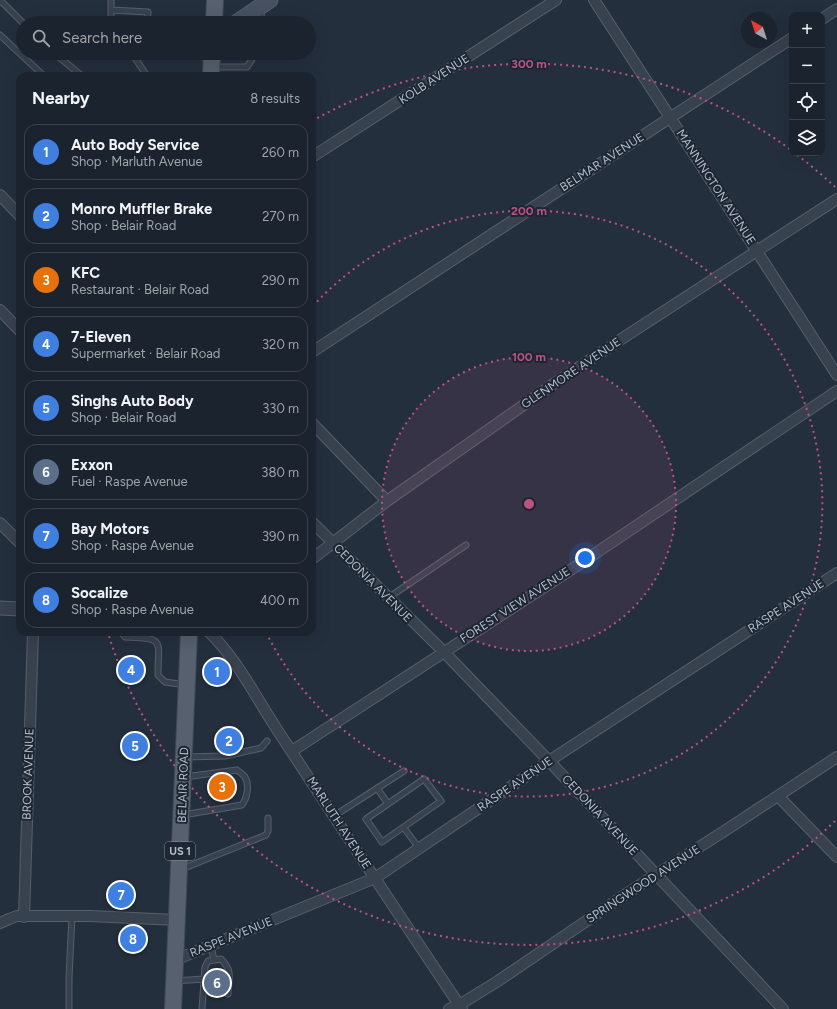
<!DOCTYPE html>
<meta charset="utf-8">
<style>
body{margin:0;font-family:Figtree,sans-serif;background:#242b36;color:#f1f3f6}
.controls{position:absolute;right:12px;top:12px;display:grid;overflow:hidden;border-radius:8px;box-shadow:0 4px 16px #0002}
.controls button{width:36px;height:36px;display:grid;place-items:center;padding:0;border:0;border-bottom:1px solid #39404a;background:#1b232e;color:#f1f3f6;font:20px sans-serif}
.compass{position:absolute;left:741px;top:12px;width:36px;height:36px;border-radius:50%;background:#1b232e;box-shadow:0 4px 16px #0002;rotate:321deg}
.you{position:absolute;left:585px;top:558px;width:14px;height:14px;margin:-10px;border:3px solid #fff;border-radius:50%;background:#1a73e8;box-shadow:0 0 0 6px #1a73e833}
.badge{display:grid;place-items:center;width:26px;height:26px;border-radius:50%;background:#8c9099;color:#fff;font-size:13px;font-weight:700}
.pin{position:absolute;translate:-50% -50%;border:2px solid #fff;box-shadow:0 1px 4px #0006}
.list{margin:0;padding:0;list-style:none}
h2{display:flex;justify-content:space-between;align-items:center;height:52px;margin:0;padding:0 16px;font-size:17px}
h2 small{font-size:13px;font-weight:400;color:#a0a4aa}
.list li{display:grid;grid-template-columns:26px 1fr auto;gap:12px;align-items:center;box-sizing:border-box;height:56px;margin:0 8px 8px;padding:0 8px;border:1px solid #39404a;border-radius:12px}
.list b{display:block;font-size:15px;white-space:nowrap}
.list p{margin:0;font-size:13px;white-space:nowrap;color:#a0a4aa}
.list em{font-size:13px;font-style:normal;color:#a0a4aa}
.icon{flex:none;width:22px;height:22px;fill:none;stroke:currentColor;stroke-width:2;stroke-linecap:round;stroke-linejoin:round}
.map{position:relative;flex:none;width:837px;height:1009px;overflow:hidden}
.search{position:absolute;background:#1b232e;box-shadow:0 4px 16px #0002;left:16px;top:16px;width:300px;height:44px;display:flex;align-items:center;gap:10px;box-sizing:border-box;padding:0 14px;border-radius:22px;color:#a0a4aa;font-size:15px}
.panel{position:absolute;background:#1b232e;box-shadow:0 4px 16px #0002;left:16px;top:72px;width:300px;height:564px;border-radius:12px}
.map>svg:first-child{display:block}
.lines{fill:none;stroke-linecap:round;stroke-linejoin:round}
.service-casing{stroke:#565f6c;stroke-width:7}
.minor-casing{stroke:#565f6c;stroke-width:12}
.tertiary-casing{stroke:#565f6c;stroke-width:15}
.secondary-casing{stroke:#565f6c;stroke-width:17}
.primary-casing{stroke:#414a57;stroke-width:18}
.service{stroke:#38414e;stroke-width:5}
.minor{stroke:#38414e;stroke-width:10}
.tertiary{stroke:#38414e;stroke-width:13}
.secondary{stroke:#465061;stroke-width:15}
.primary{stroke:#56606e;stroke-width:16}
.ring{fill:none;stroke:#bd5182;stroke-width:2;stroke-dasharray:2 4}
.labels{text-anchor:middle;stroke-width:4;stroke-linejoin:round;paint-order:stroke}
.shield{fill:#1d2633;stroke:#878f9c;stroke-width:1}
.shield-label{font-size:11px;font-weight:bold;fill:#b4bcc9}
.street-label{font-size:12px;fill:#b4bcc9;stroke:#1d2633}
.centre{fill:#bd5182;stroke:#1d2633;stroke-width:2}
.ring-label{font-size:12px;text-anchor:middle;font-weight:bold;fill:#bd5182;stroke:#1d2633;stroke-width:4;stroke-linejoin:round;paint-order:stroke}
</style>
<div class="map">
<svg width="837" height="1009" viewBox="0 0 837 1009">
<rect width="100%" height="100%" fill="#242f3e"/>
<g class="lines">
<defs>
<path id="service" d="M 0,2 L 1,1 L 23,23
M 111,10 L 111,0
M 260,10 L 263,23
M 111,23 L 111,10 L 148,12 L 147,23
M 0,35 L 44,76
M 54,53 L 82,76
M 133,53 L 135,58 L 147,76
M 213,67 L 247,67 L 256,53
M 388,598 L 466,545
M 121,632 L 125,637 C 166,638 158,640 158,675 L 165,682 L 186,685
M 185,757 L 225,756 L 261,748 L 267,741
M 424,779 L 441,801 L 382,842 L 366,819 Z
M 377,788 L 388,804
M 183,815 L 242,805 C 247,798 250,786 245,777 C 243,774 239,772 237,770 L 185,777
M 334,816 L 404,771
M 404,828 L 419,848
M 182,869 L 266,835 L 268,831 L 268,818
M 211,946 L 214,960
M 175,981 L 204,979
M 69,1009 L 69,977 L 72,917
M 202,1009 L 205,967 L 208,961 L 221,959 C 233,971 229,978 228,994"/>
<path id="minor" d="M 594,0 L 837,375
M 822,19 L 837,9
M 312,157 L 556,0
M 0,195 L 20,216
M 0,310 L 20,331
M 312,352 L 792,38
M 312,423 L 387,501
M 312,522 L 444,652 L 549,761 L 783,1009
M 0,523 L 20,543
M 312,559 L 387,501 L 555,383 L 626,336 L 837,199
M 209,632 C 238,660 256,698 278,731 C 339,824 400,917 462,1009
M 292,751 L 569,571 L 837,391
M 778,796 L 837,857
M 24,917 L 33,632
M 0,923 L 9,919 L 17,916 L 90,916 L 177,920
M 175,960 L 375,878 L 549,761 L 837,573
M 449,1009 L 459,1005 L 498,981 L 629,892 L 726,830 L 837,757"/>
<path id="tertiary" d="M 0,608 L 20,609"/>
<path id="secondary" d="M 236,23 L 270,0"/>
<path id="primary" d="M 214,23 L 215,0
M 211,76 L 212,53
M 173,1009 L 189,632"/>
</defs>
<use href="#service" class="service-casing"/>
<use href="#minor" class="minor-casing"/>
<use href="#tertiary" class="tertiary-casing"/>
<use href="#secondary" class="secondary-casing"/>
<use href="#primary" class="primary-casing"/>
<use href="#service" class="service"/>
<use href="#minor" class="minor"/>
<use href="#tertiary" class="tertiary"/>
<use href="#secondary" class="secondary"/>
<use href="#primary" class="primary"/>
</g>
<circle cx="529" cy="504" r="147" fill="#bd5182" fill-opacity=".12"/>
<g class="ring">
<circle cx="529" cy="504" r="147"/>
<path d="M313 306A293 293 0 1 1 266 632"/>
<path d="M835 821A440 440 0 0 1 108 633M312 121A440 440 0 0 1 791 150M797 155A440 440 0 0 1 835 187"/>
</g>
<g class="labels">
<rect class="shield" x="165" y="842" width="30" height="18" rx="3"/>
<g class="shield-label">
<text x="180" y="855">US 1</text>
</g>
<g class="street-label">
<text transform="translate(434 79) rotate(-33)" y="4">KOLB AVENUE</text>
<text transform="translate(602 162) rotate(-33)" y="4">BELMAR AVENUE</text>
<text transform="translate(716 187) rotate(57)" y="4">MANNINGTON AVENUE</text>
<text transform="translate(571 373) rotate(-34)" y="4">GLENMORE AVENUE</text>
<text transform="translate(373 583) rotate(45)" y="4">CEDONIA AVENUE</text>
<text transform="translate(515 605) rotate(-33)" y="4">FOREST VIEW AVENUE</text>
<text transform="translate(786 606) rotate(-33)" y="4">RASPE AVENUE</text>
<text transform="translate(28 774) rotate(-88)" y="4">BROOK AVENUE</text>
<text transform="translate(515 784) rotate(-34)" y="4">RASPE AVENUE</text>
<text transform="translate(183 785) rotate(-88)" y="4">BELAIR ROAD</text>
<text transform="translate(600 815) rotate(47)" y="4">CEDONIA AVENUE</text>
<text transform="translate(339 823) rotate(57)" y="4">MARLUTH AVENUE</text>
<text transform="translate(643 884) rotate(-33)" y="4">SPRINGWOOD AVENUE</text>
<text transform="translate(231 937) rotate(-22)" y="4">RASPE AVENUE</text>
</g>
</g>
<circle cx="529" cy="504" r="6" class="centre"/>
<g class="ring-label">
<text x="529" y="68">300 m</text>
<text x="529" y="215">200 m</text>
<text x="529" y="361">100 m</text>
</g>
</svg>
<div class="controls">
<button>+</button>
<button>−</button>
<button><svg class="icon" aria-label="locate" viewBox="0 0 24 24"><circle cx="12" cy="12" r="6"/><path d="M12 2v4M12 18v4M2 12h4M18 12h4"/></svg></button>
<button><svg class="icon" aria-label="layers" viewBox="0 0 24 24"><path d="M12 4l9 5-9 5-9-5zM3 14l9 5 9-5"/></svg></button>
</div>
<svg class="compass" viewBox="-18 -18 36 36"><path d="M0-13l5 13h-10z" fill="#e53935"/><path d="M0 13l5-13h-10z" fill="#a0a4aa"/></svg>
<div class="you"></div>
<div class="pin badge" style="left:217px;top:672px;background:#3f7fe0">1</div>
<div class="pin badge" style="left:229px;top:741px;background:#3f7fe0">2</div>
<div class="pin badge" style="left:222px;top:787px;background:#e8710a">3</div>
<div class="pin badge" style="left:131px;top:670px;background:#3f7fe0">4</div>
<div class="pin badge" style="left:135px;top:746px;background:#3f7fe0">5</div>
<div class="pin badge" style="left:217px;top:983px;background:#5c6f8a">6</div>
<div class="pin badge" style="left:121px;top:895px;background:#3f7fe0">7</div>
<div class="pin badge" style="left:133px;top:939px;background:#3f7fe0">8</div>
<div class="search"><svg class="icon" aria-label="search" viewBox="0 0 24 24"><circle cx="10" cy="10" r="6"/><path d="M15 15l6 6"/></svg>Search here</div>
<section class="panel">
<h2>Nearby<small>8 results</small></h2>
<ul class="list">
<li><span class="badge" style="background:#3f7fe0">1</span><div><b>Auto Body Service</b><p>Shop · Marluth Avenue</p></div><em>260 m</em></li>
<li><span class="badge" style="background:#3f7fe0">2</span><div><b>Monro Muffler Brake</b><p>Shop · Belair Road</p></div><em>270 m</em></li>
<li><span class="badge" style="background:#e8710a">3</span><div><b>KFC</b><p>Restaurant · Belair Road</p></div><em>290 m</em></li>
<li><span class="badge" style="background:#3f7fe0">4</span><div><b>7-Eleven</b><p>Supermarket · Belair Road</p></div><em>320 m</em></li>
<li><span class="badge" style="background:#3f7fe0">5</span><div><b>Singhs Auto Body</b><p>Shop · Belair Road</p></div><em>330 m</em></li>
<li><span class="badge" style="background:#5c6f8a">6</span><div><b>Exxon</b><p>Fuel · Raspe Avenue</p></div><em>380 m</em></li>
<li><span class="badge" style="background:#3f7fe0">7</span><div><b>Bay Motors</b><p>Shop · Raspe Avenue</p></div><em>390 m</em></li>
<li><span class="badge" style="background:#3f7fe0">8</span><div><b>Socalize</b><p>Shop · Raspe Avenue</p></div><em>400 m</em></li>
</ul>
</section>
</div>
